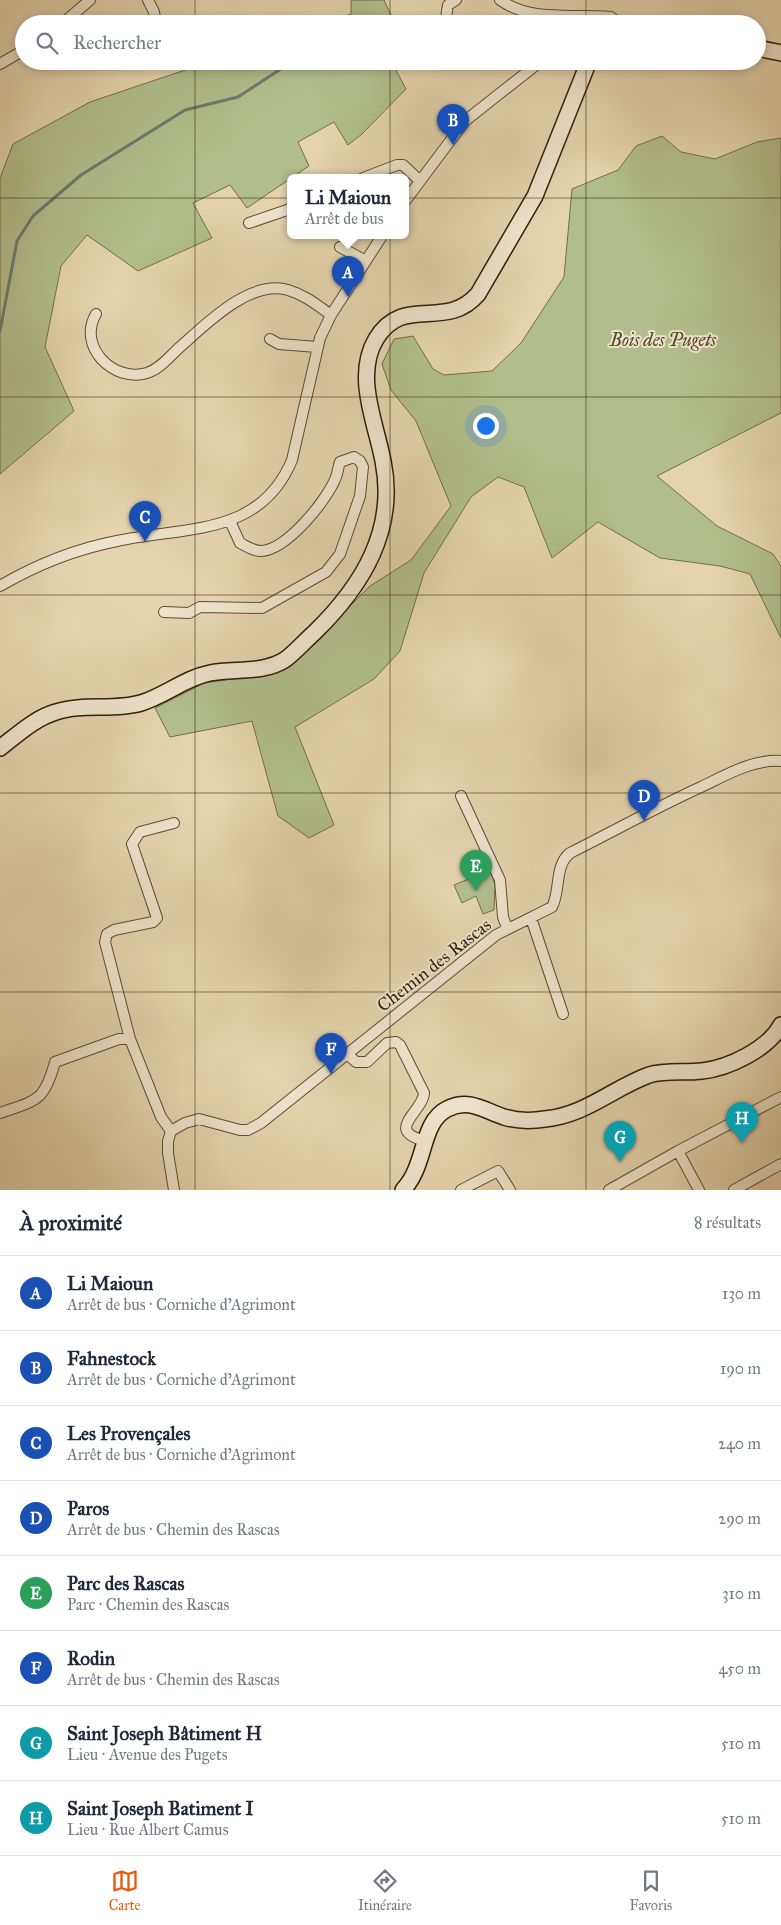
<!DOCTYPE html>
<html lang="fr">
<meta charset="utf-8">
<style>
body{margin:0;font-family:"IM FELL Great Primer",serif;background:#f2f2f3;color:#1f2937}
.you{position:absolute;left:485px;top:425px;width:18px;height:18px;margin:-12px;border:4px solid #fff;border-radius:50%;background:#1a73e8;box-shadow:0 0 0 8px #1a73e833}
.badge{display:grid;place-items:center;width:32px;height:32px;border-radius:50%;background:#ea580c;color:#fff;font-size:16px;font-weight:700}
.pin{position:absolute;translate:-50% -41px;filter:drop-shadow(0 1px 2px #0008)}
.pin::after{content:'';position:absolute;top:26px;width:18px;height:15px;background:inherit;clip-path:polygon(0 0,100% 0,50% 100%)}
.popup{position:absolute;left:287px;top:174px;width:122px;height:65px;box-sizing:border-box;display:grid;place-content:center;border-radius:8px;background:#fff;filter:drop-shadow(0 1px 4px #0005);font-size:16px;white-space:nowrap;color:#747a83}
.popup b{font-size:19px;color:#1f2937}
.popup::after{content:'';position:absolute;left:50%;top:100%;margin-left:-10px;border:10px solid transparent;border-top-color:#fff}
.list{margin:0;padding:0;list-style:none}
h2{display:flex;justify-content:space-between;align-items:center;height:65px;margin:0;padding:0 20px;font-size:21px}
h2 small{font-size:16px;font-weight:400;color:#747a83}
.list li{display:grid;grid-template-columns:32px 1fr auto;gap:15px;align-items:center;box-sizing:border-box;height:75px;padding:0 20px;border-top:1px solid #e0e1e3}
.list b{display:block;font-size:19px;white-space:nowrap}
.list p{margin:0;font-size:16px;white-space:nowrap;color:#747a83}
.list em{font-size:16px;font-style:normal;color:#747a83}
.icon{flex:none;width:28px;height:28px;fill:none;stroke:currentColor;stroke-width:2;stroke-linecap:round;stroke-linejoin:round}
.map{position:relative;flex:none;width:781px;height:1190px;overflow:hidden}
.search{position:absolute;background:#fff;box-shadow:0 2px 8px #0003;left:15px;right:15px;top:15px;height:55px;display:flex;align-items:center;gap:12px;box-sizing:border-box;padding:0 18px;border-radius:28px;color:#747a83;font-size:19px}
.sheet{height:665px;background:#fff}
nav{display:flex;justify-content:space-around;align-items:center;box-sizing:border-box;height:70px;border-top:1px solid #e0e1e3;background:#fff;font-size:14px;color:#747a83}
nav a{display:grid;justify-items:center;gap:2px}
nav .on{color:#ea580c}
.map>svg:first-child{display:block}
.green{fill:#b1bd8c;stroke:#706e4a}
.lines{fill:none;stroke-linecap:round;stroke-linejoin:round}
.stream{stroke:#6d7a6d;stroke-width:3}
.street-casing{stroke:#5d4c32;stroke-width:12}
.secondary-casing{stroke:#301f09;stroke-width:18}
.street{stroke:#ede2ca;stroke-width:10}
.secondary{stroke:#ede2ca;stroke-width:15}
.grid{fill:none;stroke:#301f09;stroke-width:1;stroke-opacity:0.55}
.labels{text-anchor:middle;stroke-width:4;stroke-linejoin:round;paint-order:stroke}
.park-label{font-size:18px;font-style:italic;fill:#50462a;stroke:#ede2ca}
.street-label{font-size:18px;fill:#301f09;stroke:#ede2ca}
</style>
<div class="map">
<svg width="781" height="1190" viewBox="0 0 781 1190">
<rect width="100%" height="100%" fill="#e4d3ad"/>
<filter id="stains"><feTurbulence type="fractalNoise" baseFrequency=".004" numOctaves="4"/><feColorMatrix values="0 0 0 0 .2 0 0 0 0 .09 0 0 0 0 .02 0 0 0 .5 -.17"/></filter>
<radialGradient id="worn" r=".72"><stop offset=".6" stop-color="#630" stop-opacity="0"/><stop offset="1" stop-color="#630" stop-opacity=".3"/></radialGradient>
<path class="green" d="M 351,0 L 384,0 L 395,24 L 323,24 L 351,14 Z
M 212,61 L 391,61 L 406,89 L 362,134 L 348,145 L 334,122 L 298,142 L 309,166 L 247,208 L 230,185 L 193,203 L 212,238 L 138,271 L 87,235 L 61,266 L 45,347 L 74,411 L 0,474 L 0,178 L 13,144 L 90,102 Z
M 662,136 L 681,152 L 715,159 L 757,142 L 781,138 L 781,413 L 657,476 L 717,526 L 773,554 L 781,566 L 781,638 L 750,574 L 720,566 L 660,558 L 598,522 L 552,558 L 524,487 L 498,477 L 471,497 L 424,573 L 400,651 L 374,679 L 295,727 L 334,825 L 309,838 L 278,816 L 252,721 L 170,737 L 155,708 L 204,683 L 252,676 L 303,653 L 370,586 L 411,560 L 451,506 L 416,421 L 391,390 L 382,364 L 394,339 L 413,336 L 433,369 L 444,375 L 492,371 L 521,343 L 564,277 L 572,189 L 618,170 L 636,146 Z
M 490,870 L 495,885 L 494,910 L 483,914 L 476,896 L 462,903 L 454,885 Z"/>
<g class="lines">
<path class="stream" d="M 0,331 L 17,241 L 33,216 L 81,175 L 185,110 L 238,97 L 293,61"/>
<defs>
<path id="street" d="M 148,0 L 154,12 L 156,24
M 500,0 C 533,23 574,13 611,17 L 619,24
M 62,24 L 90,0
M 445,24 L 448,5 L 456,0
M 0,64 L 24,50
M 363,178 L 397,165 L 403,165 L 419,180
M 406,200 L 465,121 L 541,61
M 249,223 L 290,209
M 340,247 L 366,261
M 96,314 C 77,346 113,383 147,373 C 160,369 170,356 180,347 C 206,324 250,279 288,290 C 305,295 317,305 331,315
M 270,339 L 279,344 L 317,347
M 0,586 C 36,565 76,549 117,541 C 186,526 260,537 292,460 L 320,338 L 331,315 L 382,236
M 164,612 L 189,613 L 200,607 L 262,608 L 326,572 L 340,554 L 360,496 L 363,467 L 360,461 L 354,457 L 340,462 C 338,467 338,472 336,477 C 328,499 287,550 261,551 C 253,551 246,546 240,543 L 230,521
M 461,796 L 500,880 L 503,917 L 507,928
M 531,918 L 563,1014
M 130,1039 L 105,942 L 107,934 L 114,930 L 153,922 L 157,918 L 132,844 L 140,832 L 174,823
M 347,1054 L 356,1062 L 367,1062 L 387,1043 L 396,1042 L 400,1045 L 424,1093 C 423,1112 383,1131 426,1141
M 0,1113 C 37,1100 44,1102 55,1062 L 119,1039 L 130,1039 L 161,1117 L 171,1131
M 678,1151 L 781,1097
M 174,1190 L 168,1153 L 168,1141 L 171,1131 L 185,1123 L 199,1119 L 240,1130 L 248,1130 L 261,1123 L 496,935 L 552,907 C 561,890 554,866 570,853 C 614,831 657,807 701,787 C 726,775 753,759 781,761
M 461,1190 L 498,1171 L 510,1190
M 609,1190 L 678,1151 L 699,1190
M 734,1190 L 781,1164"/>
<path id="secondary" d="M 757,48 L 781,53
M 0,748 C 17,735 35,718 56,712 C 83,703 114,711 141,703 C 166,695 185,678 210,673 C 234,668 264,674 286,659 C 296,651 305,641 315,632 C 362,586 397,530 383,461 C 376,423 354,376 376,339 C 404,293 445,332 478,294 L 535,196 L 589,61
M 403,1190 C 427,1165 420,1123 447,1109 C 469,1098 483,1110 504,1117 C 517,1121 532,1121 545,1119 C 586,1115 613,1088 649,1075 C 665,1070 685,1073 702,1071 C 729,1068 768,1049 781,1025"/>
</defs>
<use href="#street" class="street-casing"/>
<use href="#secondary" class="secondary-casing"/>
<use href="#street" class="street"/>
<use href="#secondary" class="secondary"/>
</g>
<path class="grid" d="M 195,0 L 195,24M 390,0 L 390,24M 586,0 L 586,24M 195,61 L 195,1190M 390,61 L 390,1190M 586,61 L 586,1190M 0,198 L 781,198M 0,397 L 781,397M 0,595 L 781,595M 0,793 L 781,793M 0,992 L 781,992"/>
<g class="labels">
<g class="park-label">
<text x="663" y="346">Bois des Pugets</text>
</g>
<g class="street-label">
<text transform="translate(434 965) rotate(-38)" y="6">Chemin des Rascas</text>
</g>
</g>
<rect width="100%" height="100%" filter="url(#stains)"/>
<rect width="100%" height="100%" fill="url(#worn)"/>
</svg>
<div class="you"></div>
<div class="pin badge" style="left:348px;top:297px;background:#1a4fb4">A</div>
<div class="popup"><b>Li Maioun</b>Arrêt de bus</div>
<div class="pin badge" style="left:453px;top:145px;background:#1a4fb4">B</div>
<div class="pin badge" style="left:145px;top:542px;background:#1a4fb4">C</div>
<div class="pin badge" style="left:644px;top:821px;background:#1a4fb4">D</div>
<div class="pin badge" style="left:476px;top:891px;background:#2e9e5b">E</div>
<div class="pin badge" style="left:331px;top:1074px;background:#1a4fb4">F</div>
<div class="pin badge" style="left:620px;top:1162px;background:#0f9aa8">G</div>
<div class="pin badge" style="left:742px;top:1143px;background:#0f9aa8">H</div>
<div class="search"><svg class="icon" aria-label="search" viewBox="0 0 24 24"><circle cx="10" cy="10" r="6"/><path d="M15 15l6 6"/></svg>Rechercher</div>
</div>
<section class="sheet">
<h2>À proximité<small>8 résultats</small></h2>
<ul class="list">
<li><span class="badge" style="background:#1a4fb4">A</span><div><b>Li Maioun</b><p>Arrêt de bus · Corniche d'Agrimont</p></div><em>130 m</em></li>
<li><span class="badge" style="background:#1a4fb4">B</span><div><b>Fahnestock</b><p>Arrêt de bus · Corniche d'Agrimont</p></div><em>190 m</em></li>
<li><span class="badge" style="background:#1a4fb4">C</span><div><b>Les Provençales</b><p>Arrêt de bus · Corniche d'Agrimont</p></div><em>240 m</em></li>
<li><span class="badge" style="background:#1a4fb4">D</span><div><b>Paros</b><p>Arrêt de bus · Chemin des Rascas</p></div><em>290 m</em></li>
<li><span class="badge" style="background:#2e9e5b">E</span><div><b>Parc des Rascas</b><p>Parc · Chemin des Rascas</p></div><em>310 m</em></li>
<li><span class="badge" style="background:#1a4fb4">F</span><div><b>Rodin</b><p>Arrêt de bus · Chemin des Rascas</p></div><em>450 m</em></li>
<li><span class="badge" style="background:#0f9aa8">G</span><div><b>Saint Joseph Bâtiment H</b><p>Lieu · Avenue des Pugets</p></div><em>510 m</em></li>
<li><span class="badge" style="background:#0f9aa8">H</span><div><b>Saint Joseph Batiment I</b><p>Lieu · Rue Albert Camus</p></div><em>510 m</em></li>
</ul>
</section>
<nav>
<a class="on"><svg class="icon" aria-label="map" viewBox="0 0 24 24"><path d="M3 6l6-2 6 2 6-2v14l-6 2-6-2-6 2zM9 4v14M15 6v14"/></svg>Carte</a>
<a><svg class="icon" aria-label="directions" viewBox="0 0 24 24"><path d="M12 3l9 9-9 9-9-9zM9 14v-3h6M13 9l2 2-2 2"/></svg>Itinéraire</a>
<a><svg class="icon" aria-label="saved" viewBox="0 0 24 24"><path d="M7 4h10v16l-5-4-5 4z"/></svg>Favoris</a>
</nav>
